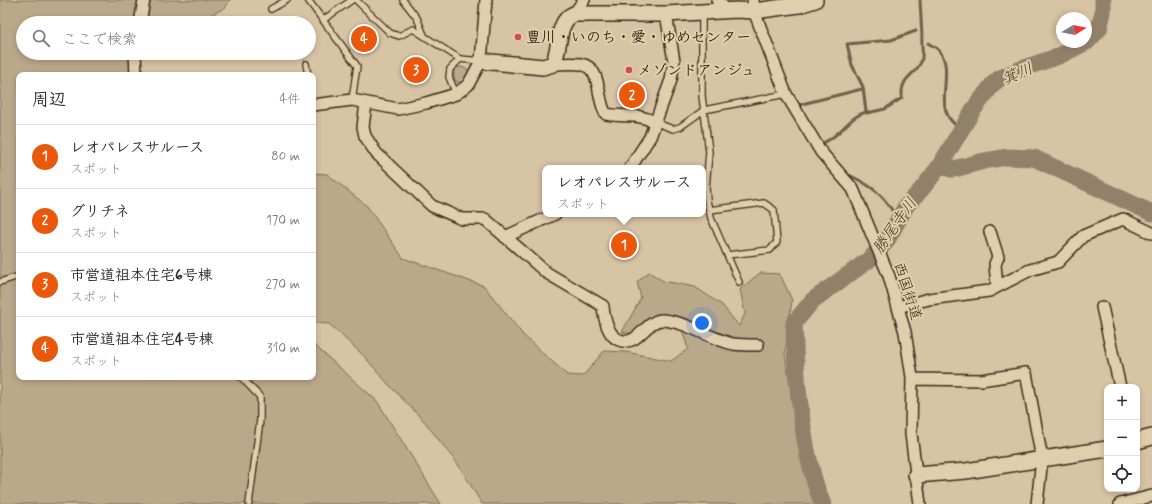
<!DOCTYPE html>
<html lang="ja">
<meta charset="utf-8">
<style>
body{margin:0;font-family:Mynerve,"Klee One",sans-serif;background:#f2f2f3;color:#2b2b33}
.controls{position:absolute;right:12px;bottom:12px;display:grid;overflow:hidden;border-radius:8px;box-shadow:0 2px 6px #0003}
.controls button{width:36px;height:36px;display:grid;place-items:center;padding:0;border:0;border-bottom:1px solid #e1e1e2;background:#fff;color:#2b2b33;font:20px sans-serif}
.compass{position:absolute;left:1056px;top:12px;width:36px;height:36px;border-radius:50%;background:#fff;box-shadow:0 2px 6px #0003;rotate:80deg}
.you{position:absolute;left:702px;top:323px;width:14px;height:14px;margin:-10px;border:3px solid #fff;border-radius:50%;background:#1a73e8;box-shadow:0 0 0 6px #1a73e833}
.badge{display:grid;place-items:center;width:26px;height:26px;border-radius:50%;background:#ea580c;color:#fff;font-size:13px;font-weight:700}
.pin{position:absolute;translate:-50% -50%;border:2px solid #fff;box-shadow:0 1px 4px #0006}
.popup{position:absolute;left:542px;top:165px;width:164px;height:52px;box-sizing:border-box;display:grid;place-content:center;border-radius:8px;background:#fff;filter:drop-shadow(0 1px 3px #0005);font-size:13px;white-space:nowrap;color:#7c7c81}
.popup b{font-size:15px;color:#2b2b33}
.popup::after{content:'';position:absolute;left:50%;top:100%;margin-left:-8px;border:8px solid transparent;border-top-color:#fff}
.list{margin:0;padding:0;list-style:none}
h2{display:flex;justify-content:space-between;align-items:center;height:52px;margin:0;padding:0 16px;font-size:17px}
h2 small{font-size:13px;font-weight:400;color:#7c7c81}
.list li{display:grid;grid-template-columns:26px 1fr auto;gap:12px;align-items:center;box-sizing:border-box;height:64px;padding:0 16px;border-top:1px solid #e1e1e2}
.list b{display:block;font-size:15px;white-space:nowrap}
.list p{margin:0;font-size:13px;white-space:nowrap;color:#7c7c81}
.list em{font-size:13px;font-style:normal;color:#7c7c81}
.icon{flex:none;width:22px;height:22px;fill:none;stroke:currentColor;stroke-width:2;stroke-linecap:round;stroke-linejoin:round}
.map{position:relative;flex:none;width:1152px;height:504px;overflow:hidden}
.search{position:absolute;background:#fff;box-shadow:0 2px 6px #0003;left:16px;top:16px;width:300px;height:44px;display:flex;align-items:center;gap:10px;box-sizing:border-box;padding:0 14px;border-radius:22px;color:#7c7c81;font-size:15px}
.panel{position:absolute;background:#fff;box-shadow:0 2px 6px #0003;left:16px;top:72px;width:300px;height:308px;border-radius:8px}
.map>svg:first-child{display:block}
.green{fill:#baa88a;stroke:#7a6954}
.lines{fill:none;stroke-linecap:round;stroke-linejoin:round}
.stream{stroke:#6f5e4b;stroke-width:3}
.river{stroke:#928169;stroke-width:17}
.lane-casing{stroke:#3b2a1e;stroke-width:8}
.street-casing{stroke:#3b2a1e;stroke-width:14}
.secondary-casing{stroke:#3b2a1e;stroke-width:18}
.lane{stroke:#e1ceac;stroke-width:5.5}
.street{stroke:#e1ceac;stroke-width:11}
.secondary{stroke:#e1ceac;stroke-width:15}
.poi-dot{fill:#d1495b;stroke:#e1ceac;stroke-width:1.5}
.labels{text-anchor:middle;stroke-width:4;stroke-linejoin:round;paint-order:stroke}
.poi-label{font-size:15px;font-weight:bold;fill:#3b2a1e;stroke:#e1ceac;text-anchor:start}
.street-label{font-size:15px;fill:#3b2a1e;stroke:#e1ceac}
.water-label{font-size:16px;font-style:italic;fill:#4c3b2d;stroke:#e1ceac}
</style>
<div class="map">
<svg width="1152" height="504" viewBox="0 0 1152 504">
<rect width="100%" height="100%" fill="#d7c4a4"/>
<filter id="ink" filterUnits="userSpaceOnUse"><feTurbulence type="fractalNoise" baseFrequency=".025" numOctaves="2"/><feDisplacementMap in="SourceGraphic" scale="8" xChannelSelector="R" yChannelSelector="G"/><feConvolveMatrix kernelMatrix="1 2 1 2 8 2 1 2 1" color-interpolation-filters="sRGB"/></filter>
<g filter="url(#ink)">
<path class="green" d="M 0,0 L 139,0 L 135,23 L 23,23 L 23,53 L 131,53 L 132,75 L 19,75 L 19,377 L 313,377 L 313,344 L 377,401 L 441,504 L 0,504 Z
M 149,0 L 230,0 L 225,8 L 193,23 L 145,23 Z
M 458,67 L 462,67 L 470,71 L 464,82 L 460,83 L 455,81 L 453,71 Z
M 313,173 L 327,174 L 367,206 L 403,258 L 484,286 L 523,335 L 567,375 L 583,376 L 604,351 L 626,352 L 671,361 L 688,349 L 679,320 L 664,316 L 643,335 L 622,332 L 641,298 L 637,282 L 649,272 L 663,281 L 695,287 L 722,305 L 739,326 L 745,314 L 740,289 L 760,273 L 780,274 L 792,300 L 785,354 L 798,433 L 815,504 L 482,504 L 459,466 L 425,422 L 389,385 L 364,356 L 329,324 L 313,323 Z"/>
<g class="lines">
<path class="stream" d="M 920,0 L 922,37
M 928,43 C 932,46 938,48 940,52 C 953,68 938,98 948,116 C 951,122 957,126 961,130
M 902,96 C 901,76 915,76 921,62 C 924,54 921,44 922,37
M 798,105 L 862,89
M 866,112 L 863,87 L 852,65 L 847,44 L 891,40 L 916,31
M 867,113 L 885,109 L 902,98
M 823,143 C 842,135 848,117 866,112
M 847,174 C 873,186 885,196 898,220"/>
<path class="river" d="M 940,165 L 951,169 L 958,168 L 984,161 L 1007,157 L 1034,158 L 1152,213
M 823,504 C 815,488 811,468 807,451 C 799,409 795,366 794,323 L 813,300 L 870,259 L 886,242 L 906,206 L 921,190 L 939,167 L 973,110 L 993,84 L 1000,78 L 1021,69 L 1059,56 L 1087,42 L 1099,29 L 1103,12 L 1103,0"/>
<defs>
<path id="lane" d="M 308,0 L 357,66 L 352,100
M 356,0 L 390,33 L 399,36 L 413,29 L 460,59 L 481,61
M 403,0 L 417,18 L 424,35
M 271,9 L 287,0
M 702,12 L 702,96 L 709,152 L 706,188 L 707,201 L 711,218 L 739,282
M 323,20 L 352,0
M 306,64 L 308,75
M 456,94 L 449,77 L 450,69 L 460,59
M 654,122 L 673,129 L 680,127 L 704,110 L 786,94
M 709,210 L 764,203 L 774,210 L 777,242 L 770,250 L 727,255
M 0,282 L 19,276
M 241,377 L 260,397 L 260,420 L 249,504"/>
<path id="street" d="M 717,0 L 722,5 L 724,11
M 753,0 L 754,11 L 786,94 L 821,152 L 853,189 L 889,276 L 905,332 L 912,377 L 911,434 L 920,504
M 574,14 L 584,0
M 140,23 L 144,0
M 135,53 L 136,75
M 553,64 C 562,64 573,63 581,64 C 603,68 596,100 606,114 C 625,118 636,112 654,122
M 366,103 L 363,127 L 365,136 L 376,153 L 432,206 L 462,219 L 485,219 L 547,273 L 603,306 C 604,318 608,339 623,341 C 639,344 647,319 663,320 C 688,322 710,339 733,344 C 741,345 750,345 758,345
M 313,105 L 352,100 L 398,109 L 426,103 L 456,94 L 468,85 L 481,61 L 486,0
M 630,168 L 650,137 L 671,80 L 674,61 L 666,14
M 990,232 L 998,257 L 995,264 L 997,287
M 505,237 L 555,214
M 898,307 L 929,299 L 989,291 L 1030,270 L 1058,262 L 1083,236 L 1123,219 L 1152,233
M 1102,307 L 1120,387
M 912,379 L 981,380 L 1026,373 L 1042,459 L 1037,504
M 1120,504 L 1152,496"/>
<path id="secondary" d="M 481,61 L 543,67 L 553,64 C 561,49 556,21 574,14 L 666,14 L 737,10 L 754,11 L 799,5 L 815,0
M 1137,441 L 1152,437
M 916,475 L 966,471 L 1107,449"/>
</defs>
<use href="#lane" class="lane-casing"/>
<use href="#street" class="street-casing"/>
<use href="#secondary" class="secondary-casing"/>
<use href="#lane" class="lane"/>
<use href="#street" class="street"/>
<use href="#secondary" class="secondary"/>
</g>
</g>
<g class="poi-dot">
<circle cx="518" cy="37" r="4"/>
<circle cx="629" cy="70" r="4"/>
</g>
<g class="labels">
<g class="poi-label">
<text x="526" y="42">豊川・いのち・愛・ゆめセンター</text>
<text x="637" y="75">メゾンドアンジュ</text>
</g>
<g class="street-label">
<text transform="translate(908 291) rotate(72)" y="5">西国街道</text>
</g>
<g class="water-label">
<text transform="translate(1017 73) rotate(-24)" y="6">箕川</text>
<text transform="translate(894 225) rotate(-55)" y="6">勝尾寺川</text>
</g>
</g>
</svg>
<div class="controls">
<button>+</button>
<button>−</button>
<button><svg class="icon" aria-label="locate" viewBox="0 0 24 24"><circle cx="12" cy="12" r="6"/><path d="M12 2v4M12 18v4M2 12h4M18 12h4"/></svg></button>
</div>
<svg class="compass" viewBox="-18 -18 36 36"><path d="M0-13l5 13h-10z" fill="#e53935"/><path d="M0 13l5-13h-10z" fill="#7c7c81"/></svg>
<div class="you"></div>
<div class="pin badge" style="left:624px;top:245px">1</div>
<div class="popup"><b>レオパレスサルース</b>スポット</div>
<div class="pin badge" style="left:632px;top:95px">2</div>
<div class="pin badge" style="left:416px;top:70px">3</div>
<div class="pin badge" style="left:364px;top:39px">4</div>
<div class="search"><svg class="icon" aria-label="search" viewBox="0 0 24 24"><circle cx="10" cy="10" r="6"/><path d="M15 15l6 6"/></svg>ここで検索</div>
<section class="panel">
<h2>周辺<small>4件</small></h2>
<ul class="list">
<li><span class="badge">1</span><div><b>レオパレスサルース</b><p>スポット</p></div><em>80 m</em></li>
<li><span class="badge">2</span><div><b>グリチネ</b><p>スポット</p></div><em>170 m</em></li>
<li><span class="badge">3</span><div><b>市営道祖本住宅6号棟</b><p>スポット</p></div><em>270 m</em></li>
<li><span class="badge">4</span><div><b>市営道祖本住宅4号棟</b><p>スポット</p></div><em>310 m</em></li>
</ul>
</section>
</div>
